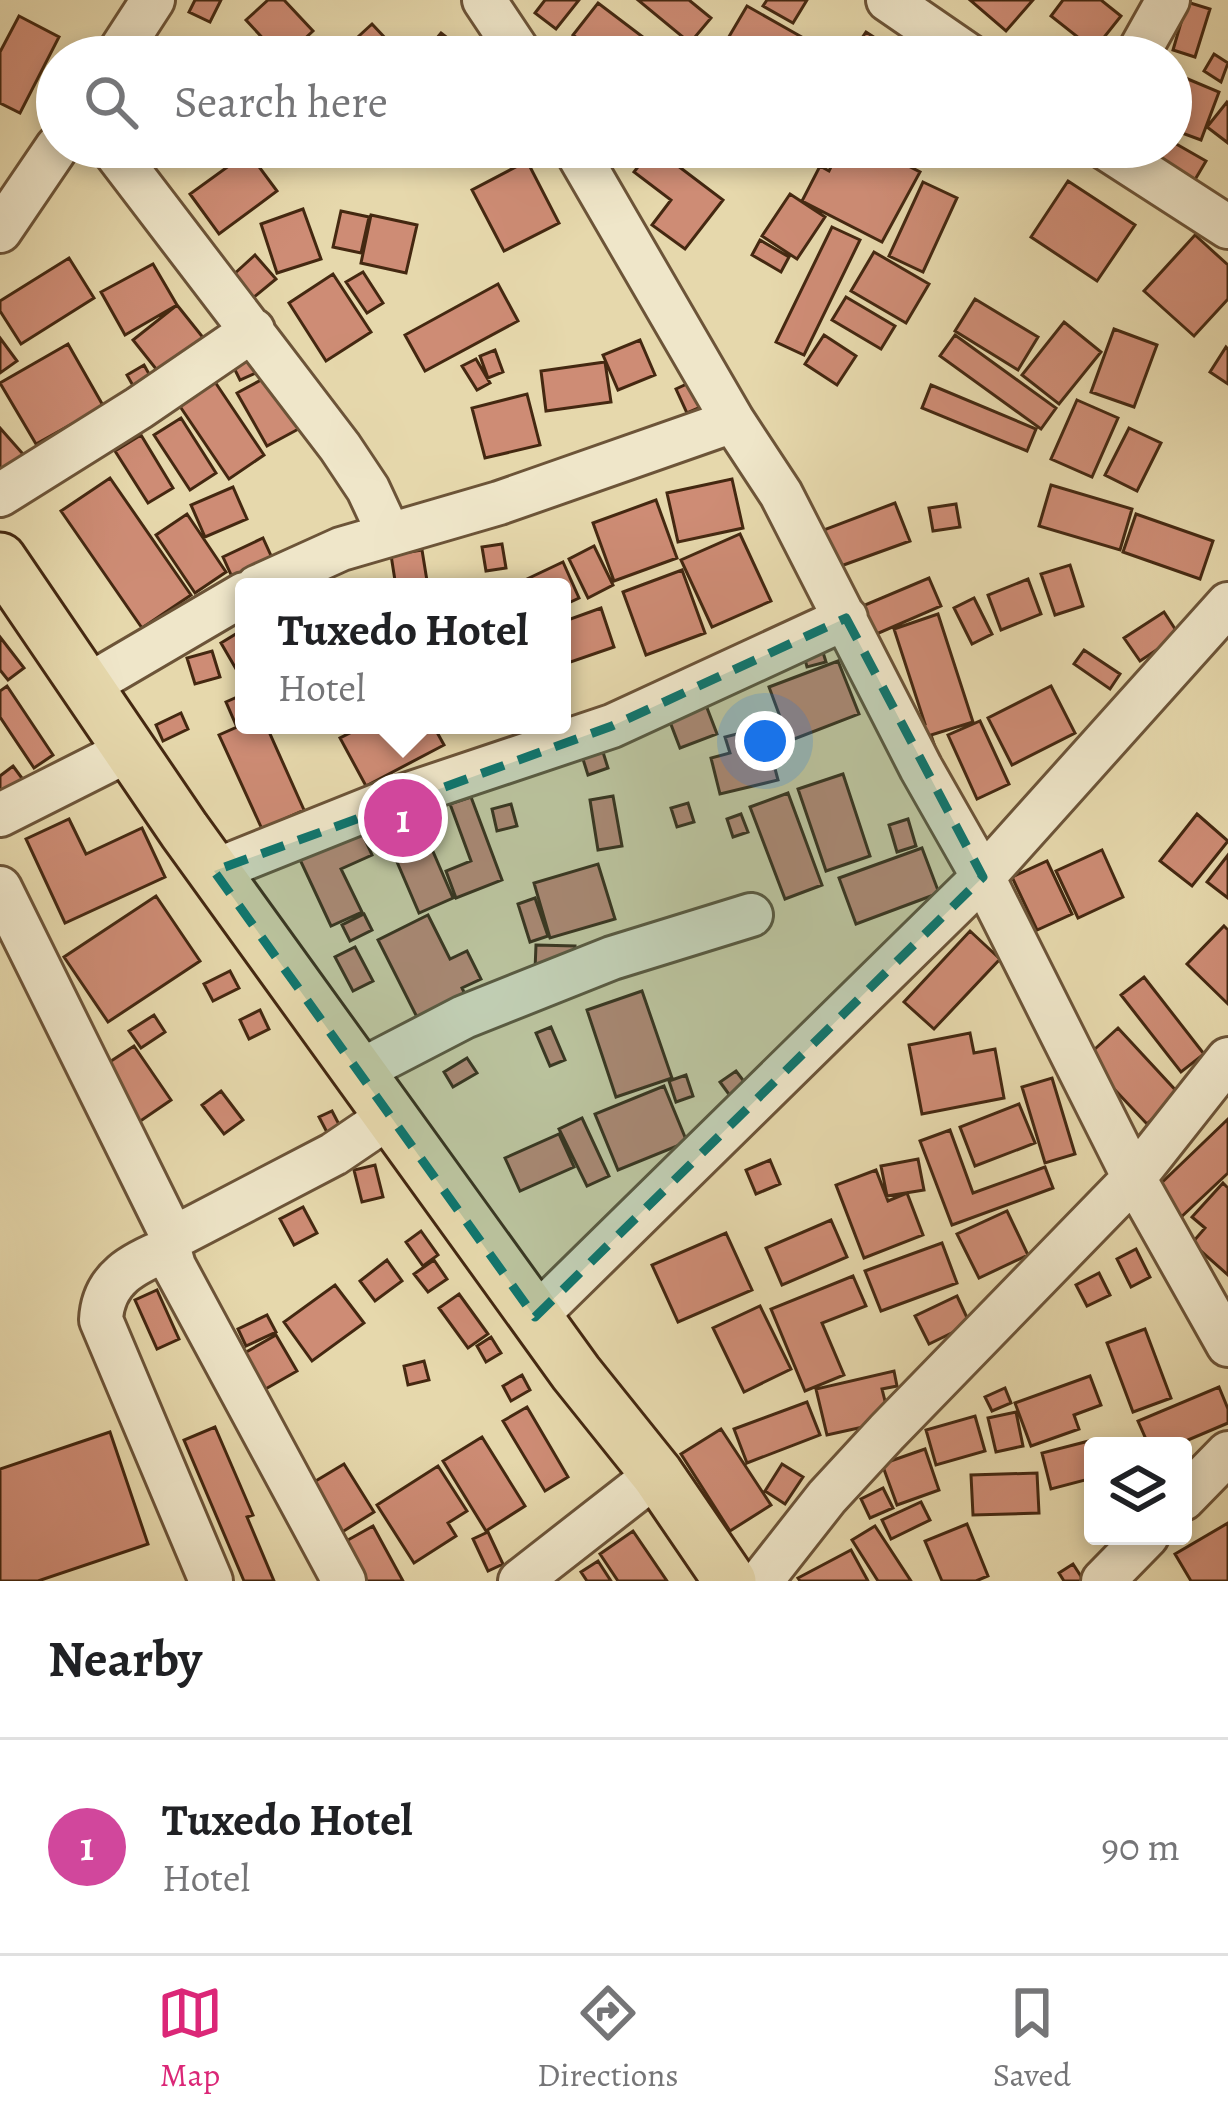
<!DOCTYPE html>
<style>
body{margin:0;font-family:Alegreya,serif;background:#f6f6f6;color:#202124}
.controls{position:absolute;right:36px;bottom:36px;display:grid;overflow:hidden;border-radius:12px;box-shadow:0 6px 18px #0003}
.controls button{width:108px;height:108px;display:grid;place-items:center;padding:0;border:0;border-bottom:3px solid #e0e0e0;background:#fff;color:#202124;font:60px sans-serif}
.you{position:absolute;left:765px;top:741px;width:42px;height:42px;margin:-30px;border:9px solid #fff;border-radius:50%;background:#1a73e8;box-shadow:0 0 0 18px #1a73e833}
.badge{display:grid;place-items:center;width:78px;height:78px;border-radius:50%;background:#db2777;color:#fff;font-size:39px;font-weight:700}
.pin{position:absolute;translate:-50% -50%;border:6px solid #fff;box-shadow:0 3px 12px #0006}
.popup{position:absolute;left:235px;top:578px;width:336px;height:156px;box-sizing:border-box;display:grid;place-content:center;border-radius:12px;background:#fff;filter:drop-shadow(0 3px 9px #0005);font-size:39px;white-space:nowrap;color:#757577}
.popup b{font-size:45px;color:#202124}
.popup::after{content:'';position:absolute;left:50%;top:100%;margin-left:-24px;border:24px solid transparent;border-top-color:#fff}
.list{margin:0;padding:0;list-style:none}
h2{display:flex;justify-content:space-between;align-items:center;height:156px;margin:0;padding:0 48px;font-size:51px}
h2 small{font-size:39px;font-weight:400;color:#757577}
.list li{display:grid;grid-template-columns:78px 1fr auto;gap:36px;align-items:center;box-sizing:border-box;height:216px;padding:0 48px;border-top:3px solid #e0e0e0}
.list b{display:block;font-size:45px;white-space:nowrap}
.list p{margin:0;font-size:39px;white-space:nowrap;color:#757577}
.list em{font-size:39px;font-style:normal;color:#757577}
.icon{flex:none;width:66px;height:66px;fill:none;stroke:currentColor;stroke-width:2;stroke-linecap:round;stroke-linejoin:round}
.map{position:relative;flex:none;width:1228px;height:1581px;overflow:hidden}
.search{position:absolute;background:#fff;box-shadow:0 6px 18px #0003;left:36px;right:36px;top:36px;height:132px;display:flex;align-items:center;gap:30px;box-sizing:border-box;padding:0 42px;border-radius:66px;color:#757577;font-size:45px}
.sheet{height:372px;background:#fff}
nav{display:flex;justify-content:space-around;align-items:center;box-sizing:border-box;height:168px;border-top:3px solid #e0e0e0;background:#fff;font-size:33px;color:#757577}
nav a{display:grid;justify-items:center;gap:6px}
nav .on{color:#db2777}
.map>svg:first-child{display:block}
.building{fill:#ce8c75;stroke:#442811;stroke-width:3}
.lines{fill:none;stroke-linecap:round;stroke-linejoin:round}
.minor-casing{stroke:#6c5438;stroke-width:48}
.major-casing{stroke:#442811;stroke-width:57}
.minor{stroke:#efe6c9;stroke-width:42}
.major{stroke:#e6d8ac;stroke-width:51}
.marked{fill:#0f766e;fill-opacity:0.2;stroke:#0f766e;stroke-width:9;stroke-dasharray:24 15;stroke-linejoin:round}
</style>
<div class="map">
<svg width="1228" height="1581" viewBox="0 0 1228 1581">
<rect width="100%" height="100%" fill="#e6d8ac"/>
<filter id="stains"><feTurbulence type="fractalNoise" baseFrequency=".00167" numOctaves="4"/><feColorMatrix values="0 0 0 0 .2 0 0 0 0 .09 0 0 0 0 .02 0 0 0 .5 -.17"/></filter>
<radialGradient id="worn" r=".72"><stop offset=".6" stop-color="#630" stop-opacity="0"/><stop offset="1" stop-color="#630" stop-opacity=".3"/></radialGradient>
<path class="building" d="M 195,0 L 221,0 L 210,22 L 189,12 Z
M 268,0 L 284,0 L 313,31 L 285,57 L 280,57 L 246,20 Z
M 545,0 L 579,0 L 556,29 L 535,13 Z
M 638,0 L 689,0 L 711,18 L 690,43 Z
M 767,0 L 807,0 L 793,23 L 763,6 Z
M 970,0 L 1033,0 L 1006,31 Z
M 1063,0 L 1101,0 L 1121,16 L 1094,50 L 1051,16 Z
M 1187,2 L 1210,9 L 1195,57 L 1173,50 Z
M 598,3 L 664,53 L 661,57 L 636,57 L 629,52 L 626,57 L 586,57 L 592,50 L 573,35 Z
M 747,6 L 807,40 L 797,57 L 717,57 Z
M 19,16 L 59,37 L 20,113 L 0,103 L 0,52 Z
M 372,24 L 403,57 L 358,57 L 348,46 Z
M 866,32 L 889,47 L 882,57 L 849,57 Z
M 441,33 L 459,47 L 451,57 L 421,57 Z
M 321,40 L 334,57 L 300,57 Z
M 187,43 L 204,57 L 181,57 L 177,54 Z
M 1214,54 L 1228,63 L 1221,82 L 1204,71 Z
M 1183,77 L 1219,92 L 1201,140 L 1171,129 L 1171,108 Z
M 1227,102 L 1228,103 L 1228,143 L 1207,127 Z
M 1171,141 L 1206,161 L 1193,183 L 1157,163 L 1166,147 L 1171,147 Z
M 163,147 L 190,147 L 176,160 Z
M 653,147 L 723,200 L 685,249 L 652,225 L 671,200 L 634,172 Z
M 841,147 L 871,147 L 920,172 L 882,242 L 802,201 L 820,166 L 829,171 Z
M 966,147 L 988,147 L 980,159 Z
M 248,152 L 277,191 L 219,234 L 190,194 Z
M 527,161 L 559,223 L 504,251 L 472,190 Z
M 1068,181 L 1135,225 L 1097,281 L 1031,237 Z
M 923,182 L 957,198 L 923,272 L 889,256 Z
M 790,194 L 825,217 L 797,259 L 762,236 Z
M 303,209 L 321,259 L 277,273 L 261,224 Z
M 341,211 L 369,217 L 361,253 L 333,247 Z
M 371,215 L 417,225 L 406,273 L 361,263 Z
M 832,227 L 860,240 L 804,355 L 776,342 Z
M 1195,235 L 1228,265 L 1228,299 L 1194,336 L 1144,291 Z
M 760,240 L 789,257 L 781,272 L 752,255 Z
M 874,252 L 929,284 L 906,323 L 851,291 Z
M 255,255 L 276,279 L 253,298 L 233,275 Z
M 69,258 L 94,298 L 21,344 L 0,311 L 0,301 Z
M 153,264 L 177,305 L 125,335 L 101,292 Z
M 363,272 L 383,303 L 367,313 L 346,282 Z
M 333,274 L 371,332 L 326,361 L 289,303 Z
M 498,284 L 518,321 L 425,371 L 405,335 Z
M 846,297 L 895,326 L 881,349 L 832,320 Z
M 975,299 L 1038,337 L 1018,370 L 955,331 Z
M 177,305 L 209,345 L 164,379 L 133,340 Z
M 1064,322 L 1101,352 L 1059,404 L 1022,375 Z
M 1114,329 L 1157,345 L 1134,407 L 1091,392 Z
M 824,335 L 856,356 L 837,385 L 805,364 Z
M 955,335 L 1056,408 L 1041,429 L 940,356 Z
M 0,338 L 17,361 L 0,373 Z
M 640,340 L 655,375 L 618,390 L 603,355 Z
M 68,344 L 109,416 L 78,434 L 72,424 L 36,444 L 0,383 Z
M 1226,347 L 1228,349 L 1228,384 L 1210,372 Z
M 495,350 L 503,372 L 488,378 L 480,356 Z
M 249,355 L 258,372 L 240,380 L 232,364 Z
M 476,359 L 490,383 L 477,390 L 462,366 Z
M 605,362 L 611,402 L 546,411 L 541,371 Z
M 144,365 L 153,381 L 136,391 L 127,375 Z
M 274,373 L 304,426 L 267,446 L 237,393 Z
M 211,376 L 264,455 L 229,479 L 175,399 Z
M 689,383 L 701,407 L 687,413 L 676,389 Z
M 931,385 L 1036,429 L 1027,451 L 922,408 Z
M 527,394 L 540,445 L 485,458 L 472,408 Z
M 1077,400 L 1118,418 L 1092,477 L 1051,459 Z
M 181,418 L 216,473 L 190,490 L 154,435 Z
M 0,428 L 30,462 L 0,483 Z
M 1129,428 L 1161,443 L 1137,491 L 1105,475 Z
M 141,435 L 173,488 L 148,503 L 115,451 Z
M 110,478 L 191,595 L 142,628 L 61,511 Z
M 732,479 L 743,528 L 678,542 L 667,493 Z
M 1051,485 L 1132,509 L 1120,550 L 1039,526 Z
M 233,487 L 247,519 L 205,537 L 191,505 Z
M 656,500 L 677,558 L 614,581 L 593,523 Z
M 895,503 L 910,541 L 827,571 L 813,534 Z
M 956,504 L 960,527 L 933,531 L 929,508 Z
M 187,514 L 226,572 L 195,593 L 156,535 Z
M 1136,514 L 1213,541 L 1200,579 L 1123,552 Z
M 740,534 L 771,601 L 712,627 L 681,560 Z
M 263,538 L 273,560 L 233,579 L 223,557 Z
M 502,544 L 506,568 L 486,571 L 482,547 Z
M 594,546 L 613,585 L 588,598 L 569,559 Z
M 422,550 L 428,587 L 396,587 L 391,555 Z
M 563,562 L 579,598 L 562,606 L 562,587 L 510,587 Z
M 1070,565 L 1083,606 L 1055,615 L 1041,574 Z
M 682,570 L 705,633 L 646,655 L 623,592 Z
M 929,578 L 941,606 L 865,639 L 853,610 Z
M 1028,579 L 1041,614 L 1001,630 L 988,595 Z
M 974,598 L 992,634 L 972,644 L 954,608 Z
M 601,608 L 614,647 L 562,665 L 562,622 Z
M 1164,612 L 1179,635 L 1140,661 L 1124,638 Z
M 938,614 L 973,722 L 931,735 L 937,753 L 910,729 L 925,724 L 894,629 Z
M 244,629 L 244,681 L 243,681 L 221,643 Z
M 0,637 L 24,668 L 8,680 L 0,670 Z
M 821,646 L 826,662 L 807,667 L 803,652 Z
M 1084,650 L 1120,674 L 1110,689 L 1074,664 Z
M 212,651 L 220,677 L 195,684 L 187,658 Z
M 838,661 L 859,714 L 789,741 L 769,687 Z
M 7,686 L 53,755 L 34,768 L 0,717 L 0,691 Z
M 1051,686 L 1075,733 L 1012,765 L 988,718 Z
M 244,694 L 244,722 L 236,725 L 226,702 Z
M 704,700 L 717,734 L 680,748 L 667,714 Z
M 181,713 L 188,729 L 163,741 L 156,725 Z
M 980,721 L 1009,784 L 977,799 L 948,735 Z
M 244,724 L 266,725 L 304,810 L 262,829 L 219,735 Z
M 366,725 L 433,725 L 444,745 L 366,786 L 340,738 Z
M 764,727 L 778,780 L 720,794 L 711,758 L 730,753 L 725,737 Z
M 602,749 L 608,768 L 588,775 L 582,756 Z
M 13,766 L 27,785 L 0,798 L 0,776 Z
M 843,774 L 870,856 L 826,871 L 798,789 Z
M 788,793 L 822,885 L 785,899 L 750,807 Z
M 613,796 L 622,846 L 598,850 L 590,800 Z
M 471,797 L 502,880 L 456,898 L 446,871 L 471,861 L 450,804 Z
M 688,803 L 694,822 L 677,827 L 671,808 Z
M 511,804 L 517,826 L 497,831 L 492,809 Z
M 416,812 L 453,898 L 419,913 L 382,827 Z
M 741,814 L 748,832 L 733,837 L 727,819 Z
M 1197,814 L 1228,841 L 1192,886 L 1160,861 Z
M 69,819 L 86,854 L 142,828 L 165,877 L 65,923 L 26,839 Z
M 908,819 L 916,846 L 897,852 L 889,825 Z
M 356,820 L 372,855 L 341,869 L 362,912 L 331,926 L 295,849 Z
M 922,848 L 939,893 L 856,924 L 839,878 Z
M 1102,850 L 1123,897 L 1078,918 L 1056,871 Z
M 1228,855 L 1228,898 L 1207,882 Z
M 1047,861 L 1072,914 L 1037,930 L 1012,877 Z
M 598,864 L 615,919 L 550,938 L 534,883 Z
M 156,896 L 200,961 L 108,1022 L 64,957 Z
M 535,898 L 548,936 L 530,942 L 518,904 Z
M 364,914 L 372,930 L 350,941 L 342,925 Z
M 428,915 L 450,959 L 467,951 L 481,979 L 462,988 L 470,1005 L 423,1029 L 378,940 Z
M 1224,926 L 1228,930 L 1228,1004 L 1187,964 Z
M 970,931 L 1000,959 L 934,1029 L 904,1002 Z
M 536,945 L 575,946 L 574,971 L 535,970 Z
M 355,947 L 373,981 L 353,991 L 335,957 Z
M 230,971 L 239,988 L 213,1001 L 204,984 Z
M 1144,977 L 1204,1054 L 1181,1072 L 1121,995 Z
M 642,991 L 672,1078 L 616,1097 L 587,1010 Z
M 260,1010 L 269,1029 L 249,1039 L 240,1020 Z
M 154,1015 L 165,1032 L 141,1048 L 129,1031 Z
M 551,1027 L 565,1060 L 550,1066 L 536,1033 Z
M 1118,1028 L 1180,1095 L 1147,1124 L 1085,1058 Z
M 970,1033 L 974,1053 L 995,1049 L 1004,1098 L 922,1114 L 909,1045 Z
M 134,1046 L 171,1100 L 139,1122 L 102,1067 Z
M 467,1058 L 477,1073 L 453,1087 L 444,1072 Z
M 736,1071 L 752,1092 L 736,1104 L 720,1082 Z
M 686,1075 L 693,1096 L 676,1102 L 669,1081 Z
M 1052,1078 L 1075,1154 L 1045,1163 L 1022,1087 Z
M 664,1086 L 687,1142 L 618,1170 L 595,1114 Z
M 221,1091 L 243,1120 L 224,1134 L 202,1105 Z
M 1019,1104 L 1035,1143 L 975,1166 L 960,1127 Z
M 332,1111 L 344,1134 L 331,1140 L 319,1117 Z
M 582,1118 L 609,1176 L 587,1186 L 559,1129 Z
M 1228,1119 L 1228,1173 L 1178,1220 L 1151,1193 Z
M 950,1130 L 973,1193 L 1045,1167 L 1053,1188 L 952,1225 L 920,1141 Z
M 559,1134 L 574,1167 L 520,1191 L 505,1158 Z
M 918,1159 L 924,1190 L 887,1196 L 881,1166 Z
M 770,1160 L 780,1184 L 756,1194 L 746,1170 Z
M 375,1165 L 383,1197 L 362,1202 L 354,1170 Z
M 876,1170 L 888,1201 L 907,1193 L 923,1235 L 864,1258 L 836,1185 Z
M 1223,1183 L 1228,1188 L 1228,1275 L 1192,1243 L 1205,1228 L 1192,1217 Z
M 303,1207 L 317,1233 L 294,1245 L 280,1219 Z
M 1007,1211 L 1028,1255 L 979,1278 L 957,1234 Z
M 831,1220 L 847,1257 L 782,1285 L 766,1248 Z
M 421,1231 L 438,1255 L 423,1266 L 406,1242 Z
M 726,1233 L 752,1290 L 678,1322 L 652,1265 Z
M 942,1243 L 957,1283 L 881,1311 L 865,1271 Z
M 1136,1249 L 1150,1277 L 1131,1287 L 1117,1259 Z
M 387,1260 L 402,1281 L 375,1301 L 360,1281 Z
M 434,1260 L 447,1279 L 428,1292 L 414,1274 Z
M 1099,1273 L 1110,1295 L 1087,1306 L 1076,1285 Z
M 853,1276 L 866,1306 L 822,1323 L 844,1375 L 805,1391 L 771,1309 Z
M 335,1285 L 364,1323 L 312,1361 L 284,1322 Z
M 157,1290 L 179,1339 L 157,1349 L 135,1300 Z
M 459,1294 L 488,1334 L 468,1348 L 439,1308 Z
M 957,1296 L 970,1324 L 929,1344 L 915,1316 Z
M 760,1306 L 791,1369 L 744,1392 L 713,1328 Z
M 267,1315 L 276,1332 L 246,1346 L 238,1329 Z
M 1145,1329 L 1171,1398 L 1133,1412 L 1107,1343 Z
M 276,1335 L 297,1371 L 255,1395 L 234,1359 Z
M 491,1337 L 501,1353 L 486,1362 L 477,1346 Z
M 424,1361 L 429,1380 L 408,1385 L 404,1366 Z
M 894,1371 L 897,1386 L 882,1389 L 890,1421 L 827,1435 L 816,1389 Z
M 522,1375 L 530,1390 L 511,1401 L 503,1386 Z
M 1090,1376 L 1101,1405 L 1074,1415 L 1079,1429 L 1031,1446 L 1015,1403 Z
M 1219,1387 L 1228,1409 L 1228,1423 L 1174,1446 L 1149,1446 L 1138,1421 Z
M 1005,1388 L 1011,1403 L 992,1411 L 985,1397 Z
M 807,1402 L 820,1435 L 747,1463 L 734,1429 Z
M 527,1407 L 568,1477 L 545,1491 L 503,1421 Z
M 1016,1412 L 1023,1446 L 996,1452 L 988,1418 Z
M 975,1416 L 985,1451 L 936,1465 L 926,1430 Z
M 215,1427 L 253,1515 L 247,1517 L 274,1581 L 244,1581 L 184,1440 Z
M 721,1429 L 771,1505 L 730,1531 L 681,1454 Z
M 110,1432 L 148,1544 L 38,1581 L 0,1581 L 0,1469 Z
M 482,1437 L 525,1506 L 486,1531 L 443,1461 Z
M 1089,1441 L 1093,1478 L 1051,1489 L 1042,1453 Z
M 925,1449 L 939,1490 L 897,1505 L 882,1464 Z
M 344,1464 L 374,1512 L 339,1534 L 309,1485 Z
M 782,1464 L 803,1477 L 785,1504 L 765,1491 Z
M 438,1466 L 467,1511 L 448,1523 L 456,1536 L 414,1563 L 377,1505 Z
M 1037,1473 L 1039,1513 L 973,1515 L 971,1475 Z
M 883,1488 L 893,1508 L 870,1518 L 861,1499 Z
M 921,1502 L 930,1520 L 891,1539 L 882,1520 Z
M 1228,1523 L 1228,1581 L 1191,1581 L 1175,1554 Z
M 967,1524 L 988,1576 L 976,1581 L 942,1581 L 925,1541 Z
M 373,1526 L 403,1581 L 359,1581 L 339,1545 Z
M 875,1526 L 911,1581 L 878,1581 L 852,1540 Z
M 633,1531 L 667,1581 L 618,1581 L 600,1554 Z
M 488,1532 L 503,1564 L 488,1571 L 473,1539 Z
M 851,1550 L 868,1581 L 800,1581 L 798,1578 Z
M 598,1561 L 611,1581 L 587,1581 L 581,1572 Z
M 1073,1564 L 1084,1581 L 1064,1581 L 1059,1573 Z"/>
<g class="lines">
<defs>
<path id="minor" d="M 484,0 L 522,57
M 888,0 L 971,57
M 116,57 L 153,0
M 1136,57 L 1168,0
M 111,147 L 340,447 L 368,489 L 389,534
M 574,147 L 733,421 L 781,494 L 921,768 L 983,877 L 1134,1178 L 1228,1345
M 1104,147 L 1228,227
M 0,231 L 57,147
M 0,495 L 139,408 L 253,330
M 257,587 L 341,549 L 499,503 L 733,421
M 87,686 L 244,594
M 0,815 L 129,750
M 214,871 L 391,800 L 612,726 L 846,618
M 0,888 L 173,1238
M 358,1072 L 464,1017 L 612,958 L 751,915
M 169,1249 C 134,1263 103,1278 101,1320 L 211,1581
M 535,1317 L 983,877 L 1228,604
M 1183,1499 L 1228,1453
M 344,1581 L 174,1266 L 169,1249 L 173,1238 L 334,1154 L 390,1116
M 520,1581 L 657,1474
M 761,1581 L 827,1497 L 887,1432 L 1134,1178 L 1228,1059
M 1103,1581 L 1147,1536"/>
<path id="major" d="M 0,559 L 184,830 L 576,1373 L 657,1474 L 730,1581"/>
</defs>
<use href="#minor" class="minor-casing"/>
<use href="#major" class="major-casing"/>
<use href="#minor" class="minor"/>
<use href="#major" class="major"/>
</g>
<path class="marked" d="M 846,618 L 983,877 L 535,1317 L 214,871 L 612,726 Z"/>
<rect width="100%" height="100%" filter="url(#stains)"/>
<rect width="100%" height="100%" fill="url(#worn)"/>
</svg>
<div class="controls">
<button><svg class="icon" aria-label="layers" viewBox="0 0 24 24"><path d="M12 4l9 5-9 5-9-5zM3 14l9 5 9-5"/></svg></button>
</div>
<div class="you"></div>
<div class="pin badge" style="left:403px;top:818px;background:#d1479c">1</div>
<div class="popup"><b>Tuxedo Hotel</b>Hotel</div>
<div class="search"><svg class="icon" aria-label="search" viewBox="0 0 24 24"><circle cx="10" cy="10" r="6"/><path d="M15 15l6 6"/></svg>Search here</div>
</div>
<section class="sheet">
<h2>Nearby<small></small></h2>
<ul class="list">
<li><span class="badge" style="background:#d1479c">1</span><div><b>Tuxedo Hotel</b><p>Hotel</p></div><em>90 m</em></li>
</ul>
</section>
<nav>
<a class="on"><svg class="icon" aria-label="map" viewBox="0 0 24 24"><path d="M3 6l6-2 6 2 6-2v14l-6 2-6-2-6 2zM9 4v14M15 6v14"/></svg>Map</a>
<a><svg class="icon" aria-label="directions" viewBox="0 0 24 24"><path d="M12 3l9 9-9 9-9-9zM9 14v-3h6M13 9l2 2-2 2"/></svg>Directions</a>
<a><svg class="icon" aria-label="saved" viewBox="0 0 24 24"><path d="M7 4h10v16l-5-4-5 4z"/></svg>Saved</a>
</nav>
